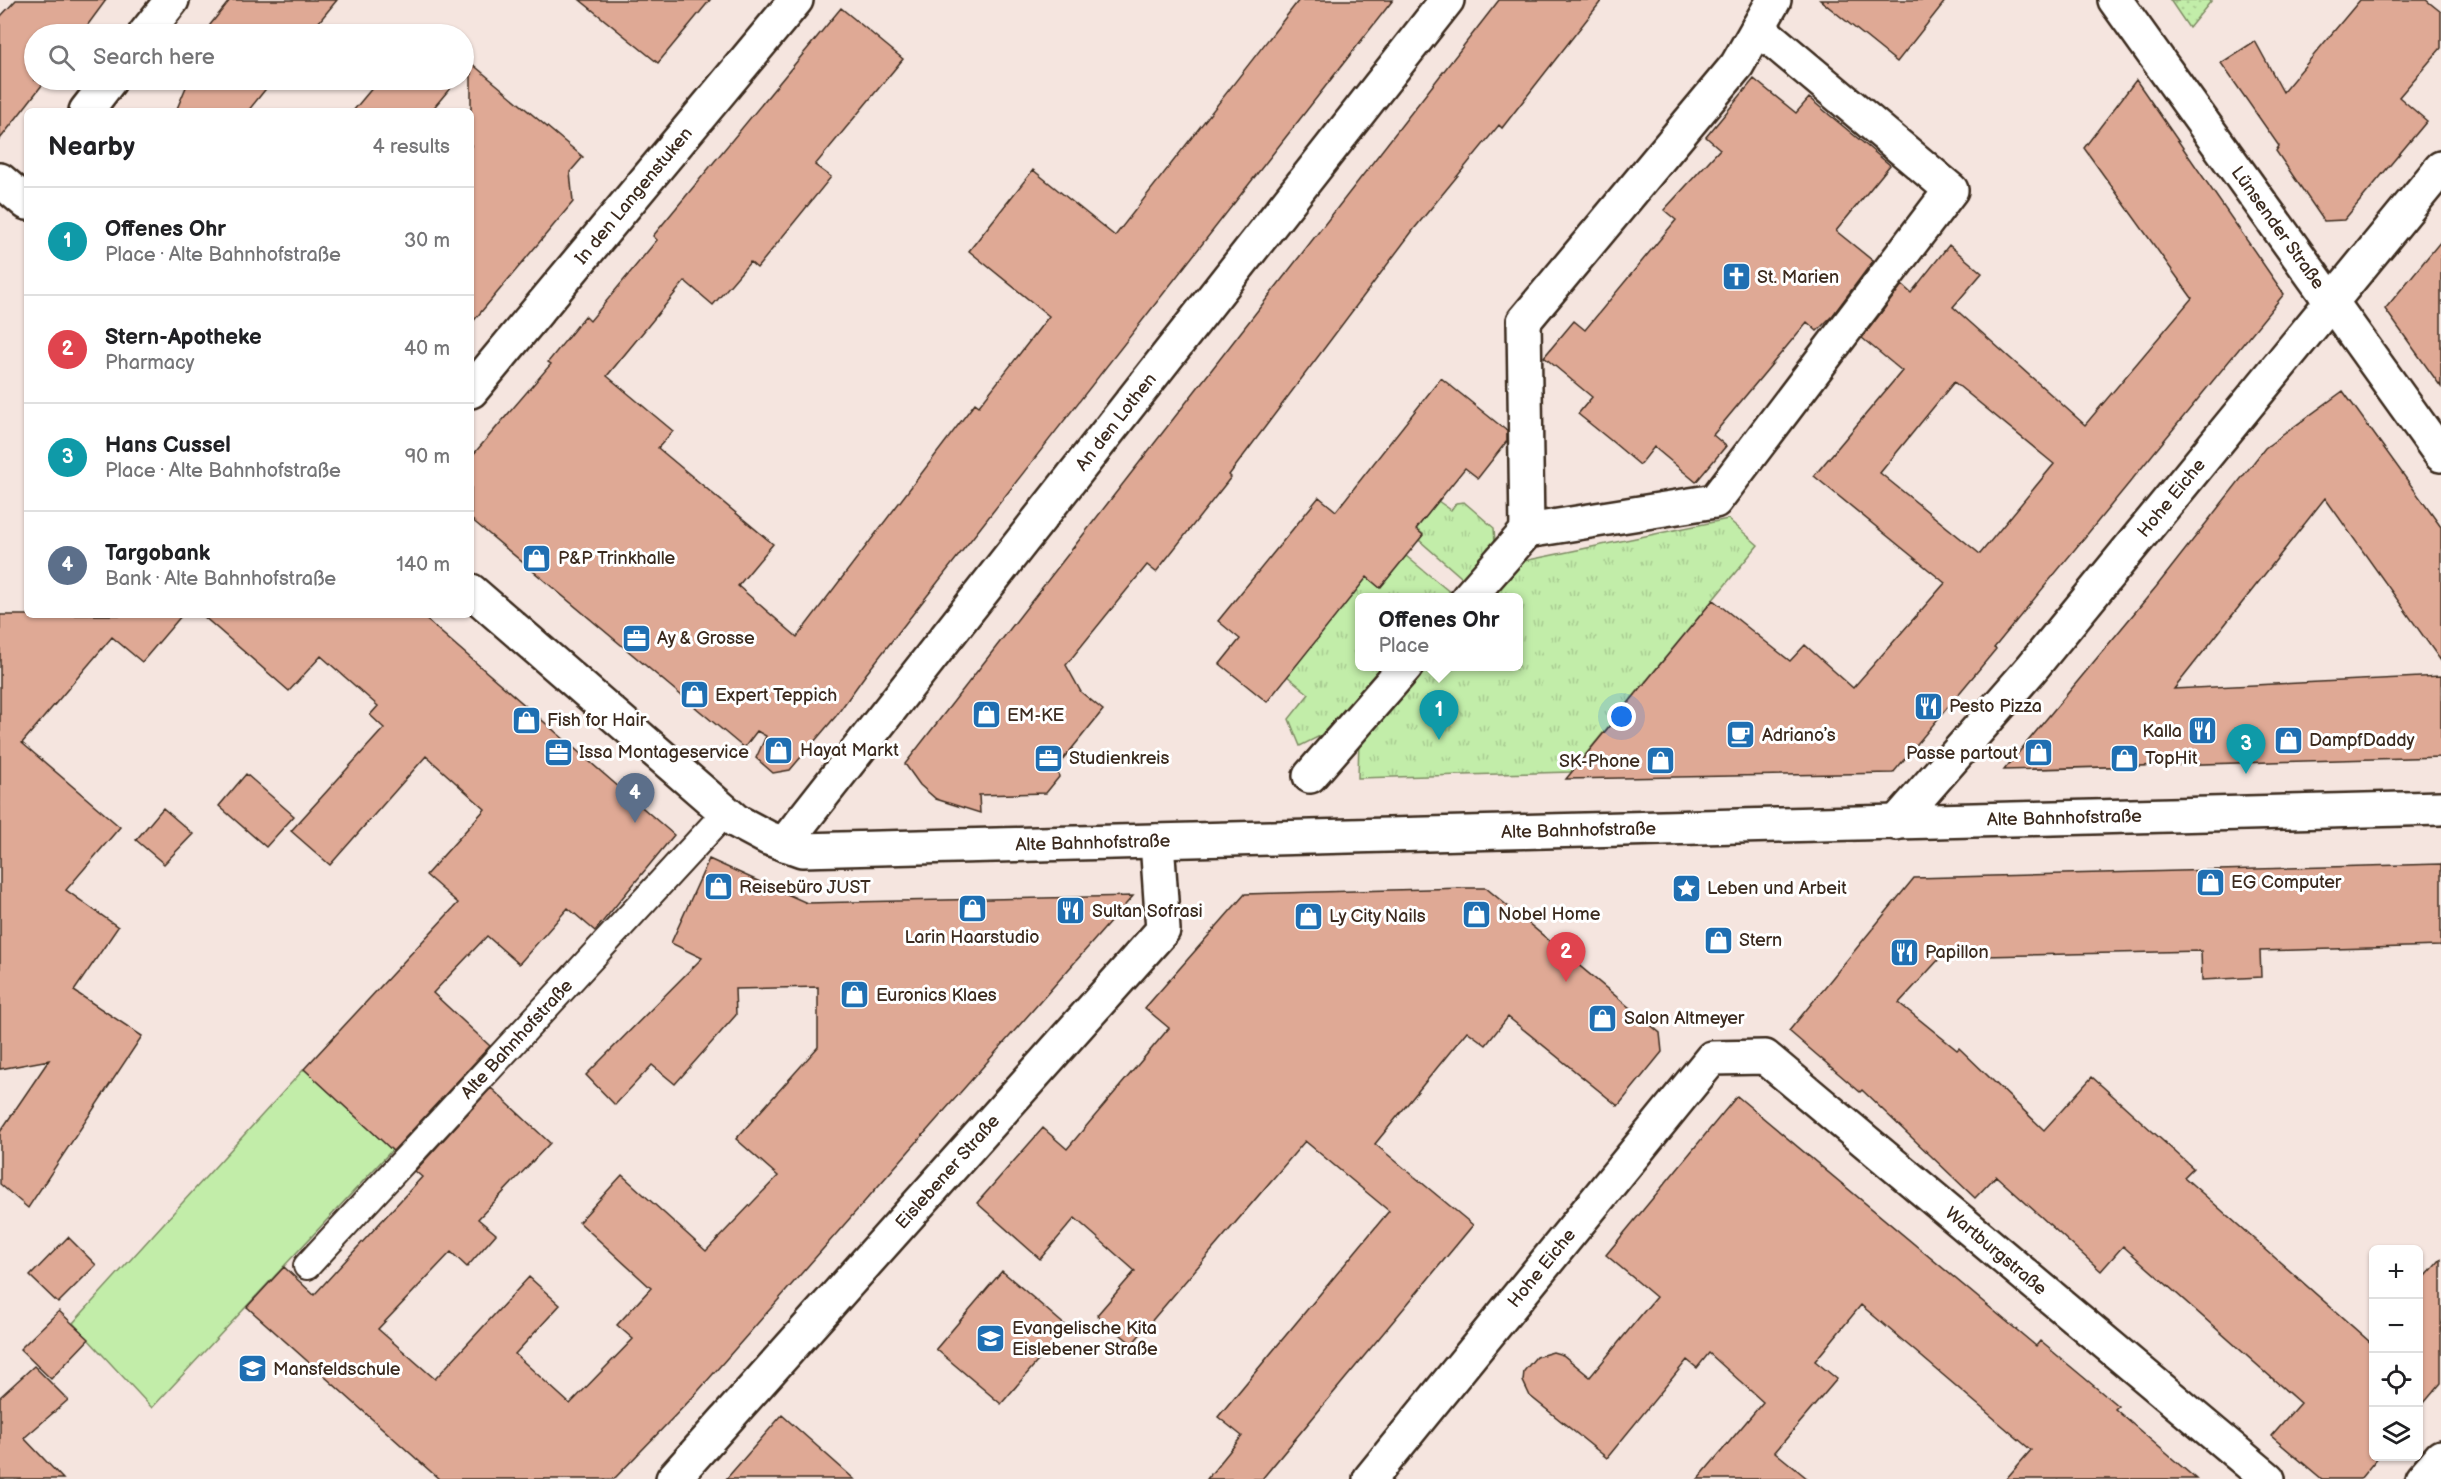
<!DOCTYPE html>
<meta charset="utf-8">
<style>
body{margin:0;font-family:"Balsamiq Sans",sans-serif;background:#f6f6f6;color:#202124}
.controls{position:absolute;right:18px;bottom:18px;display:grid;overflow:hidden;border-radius:9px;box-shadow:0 2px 4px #0004}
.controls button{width:54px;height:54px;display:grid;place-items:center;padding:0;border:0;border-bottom:2px solid #e0e0e0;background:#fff;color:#202124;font:30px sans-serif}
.you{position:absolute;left:1622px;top:717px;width:21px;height:21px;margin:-15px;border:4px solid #fff;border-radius:50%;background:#1a73e8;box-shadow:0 0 0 9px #1a73e833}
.badge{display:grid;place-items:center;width:39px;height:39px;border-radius:50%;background:#d93025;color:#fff;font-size:20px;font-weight:700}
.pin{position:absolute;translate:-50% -50px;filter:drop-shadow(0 2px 3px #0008)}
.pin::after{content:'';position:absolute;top:32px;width:21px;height:18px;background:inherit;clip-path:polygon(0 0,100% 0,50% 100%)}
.popup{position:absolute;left:1355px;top:593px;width:168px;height:78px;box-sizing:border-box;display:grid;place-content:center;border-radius:9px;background:#fff;filter:drop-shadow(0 2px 4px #0005);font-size:20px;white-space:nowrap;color:#757577}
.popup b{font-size:22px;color:#202124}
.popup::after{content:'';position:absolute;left:50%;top:100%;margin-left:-12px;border:12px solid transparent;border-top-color:#fff}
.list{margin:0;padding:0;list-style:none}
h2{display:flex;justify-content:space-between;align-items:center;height:78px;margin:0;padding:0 24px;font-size:26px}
h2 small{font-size:20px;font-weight:400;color:#757577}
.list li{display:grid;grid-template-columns:39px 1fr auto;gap:18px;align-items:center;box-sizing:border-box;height:108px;padding:0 24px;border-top:2px solid #e0e0e0}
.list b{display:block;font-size:22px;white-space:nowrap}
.list p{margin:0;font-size:20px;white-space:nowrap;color:#757577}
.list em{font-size:20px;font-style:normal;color:#757577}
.icon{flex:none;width:33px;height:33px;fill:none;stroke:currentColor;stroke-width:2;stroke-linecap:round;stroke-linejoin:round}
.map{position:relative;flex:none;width:2441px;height:1479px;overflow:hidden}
.search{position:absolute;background:#fff;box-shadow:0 2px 4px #0004;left:24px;top:24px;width:450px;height:66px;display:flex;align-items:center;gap:15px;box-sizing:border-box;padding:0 21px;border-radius:33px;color:#757577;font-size:22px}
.panel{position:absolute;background:#fff;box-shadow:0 2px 4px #0004;left:24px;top:108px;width:450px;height:510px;border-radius:9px}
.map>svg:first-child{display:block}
.grass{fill:url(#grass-tufts);stroke:#7e8c64;stroke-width:1.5}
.park{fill:url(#park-dots);stroke:#7e8c64;stroke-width:1.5}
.garden{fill:#c2eda9;stroke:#7e8c64;stroke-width:1.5}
.building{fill:#dfa995;stroke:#3b2a1e;stroke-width:1.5;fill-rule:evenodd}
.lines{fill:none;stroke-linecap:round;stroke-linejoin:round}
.lane-casing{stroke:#3b2a1e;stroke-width:30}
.street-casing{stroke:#3b2a1e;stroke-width:38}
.secondary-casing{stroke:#3b2a1e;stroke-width:38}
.lane{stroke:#fff;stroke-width:26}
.street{stroke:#fff;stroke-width:33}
.secondary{stroke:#fff;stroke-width:33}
.labels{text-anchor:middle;stroke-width:6;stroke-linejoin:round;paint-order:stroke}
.street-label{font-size:18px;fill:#3b2a1e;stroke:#fff}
.poi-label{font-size:18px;fill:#3b2a1e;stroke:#fff;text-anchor:start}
</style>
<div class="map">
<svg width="2441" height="1479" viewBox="0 0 2441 1479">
<defs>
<pattern id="grass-tufts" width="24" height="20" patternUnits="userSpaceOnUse" patternTransform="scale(1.5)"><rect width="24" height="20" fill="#c2eda9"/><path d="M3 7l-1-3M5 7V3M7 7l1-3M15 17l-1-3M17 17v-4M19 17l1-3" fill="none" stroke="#a8cb91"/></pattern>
<pattern id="park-dots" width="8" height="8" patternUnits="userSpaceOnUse" patternTransform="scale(1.5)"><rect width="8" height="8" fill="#c2eda9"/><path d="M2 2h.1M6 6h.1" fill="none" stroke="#a8cb91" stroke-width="1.8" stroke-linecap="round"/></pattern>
</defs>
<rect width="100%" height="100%" fill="#f5e5df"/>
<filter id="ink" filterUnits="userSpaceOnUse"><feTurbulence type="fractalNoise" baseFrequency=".0167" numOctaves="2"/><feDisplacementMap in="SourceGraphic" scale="12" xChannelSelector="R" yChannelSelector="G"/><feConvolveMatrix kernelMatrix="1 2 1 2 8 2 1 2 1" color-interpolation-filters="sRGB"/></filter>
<g filter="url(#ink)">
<path class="grass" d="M 1438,501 L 1451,510 L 1456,503 L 1464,502 L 1494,528 L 1495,543 L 1469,577 L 1461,577 L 1419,540 L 1423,534 L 1416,529 Z
M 1728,519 L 1758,545 L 1571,772 L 1358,778 L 1359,738 L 1422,667 L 1518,666 L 1518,598 L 1482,597 L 1519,562 Z
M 1406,556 L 1451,593 L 1451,596 L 1360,598 L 1360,666 L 1388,667 L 1348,711 L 1344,710 L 1320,736 L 1300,746 L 1289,719 L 1309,694 L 1287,676 L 1367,577 L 1380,588 Z"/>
<path class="park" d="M 2170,0 L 2212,0 L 2189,28 Z"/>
<path class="garden" d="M 304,1069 L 392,1150 L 152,1408 L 73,1323 Z"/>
<path class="building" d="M 16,0 L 106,0 L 81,34 L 34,34 L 34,80 L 46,80 L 0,139 L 0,17 Z
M 230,0 L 337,0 L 309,34 L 206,34 L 210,25 Z
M 580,0 L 710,0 L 658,63 Z
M 1299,0 L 1393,0 L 866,674 L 836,716 L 790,770 L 773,773 L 756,758 L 766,736 L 757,731 L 744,748 L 471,519 L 471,457 L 551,364 L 548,362 L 585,316 L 590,321 L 657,240 L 653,236 L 841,8 L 903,59 L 815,165 L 831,177 L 757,268 L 750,262 L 713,305 L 685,281 L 607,376 L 673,431 L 658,448 L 773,544 L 738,586 L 797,637 L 975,403 L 979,406 L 1049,316 L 969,251 L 1033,170 L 1115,236 Z
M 1499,0 L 1602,0 L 1502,128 L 1499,125 L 1414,229 L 1229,475 L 1231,477 L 1156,572 L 1147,565 L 1066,665 L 1081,692 L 1103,710 L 1057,767 L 1059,777 L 1046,793 L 979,795 L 980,813 L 936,799 L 920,785 L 905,764 Z
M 1820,0 L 1946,0 L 1897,62 Z
M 2360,0 L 2426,0 L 2441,12 L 2441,48 L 2399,97 L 2427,121 L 2344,220 L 2324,221 L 2276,151 L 2279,146 L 2221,63 L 2255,41 L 2283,92 Z
M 471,63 L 583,157 L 570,172 L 573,202 L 471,324 Z
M 1754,79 L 1796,113 L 1809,98 L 1890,165 L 1836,231 L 1873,261 L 1833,315 L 1817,331 L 1807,322 L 1713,435 L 1726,446 L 1696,482 L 1654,447 L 1640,465 L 1609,439 L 1578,414 L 1592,397 L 1544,357 L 1574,321 L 1585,330 L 1676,220 L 1664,210 L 1720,149 L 1706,137 Z
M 189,80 L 273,80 L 248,111 L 176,111 Z
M 379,80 L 457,80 L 431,111 L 353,111 Z
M 2136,80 L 2284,294 L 1994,648 L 1996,649 L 1893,773 L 1566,779 L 1713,600 L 1790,661 L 1805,645 L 1853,688 L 1945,583 L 1814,476 L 1902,371 L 1862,338 L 1902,285 L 1911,293 L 1949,245 L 1982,273 L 1953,307 L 2085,425 L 2192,298 L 2084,148 ZM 1954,382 L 2054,464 L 1980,554 L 1880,473 Z
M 2441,241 L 2441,387 L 2385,309 Z
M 1441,378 L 1507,431 L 1507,441 L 1478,478 L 1465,468 L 1416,529 L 1423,535 L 1380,588 L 1367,577 L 1267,702 L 1220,664 L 1240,639 L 1218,621 L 1319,497 L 1336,511 Z
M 2343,391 L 2441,527 L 2441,661 L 2325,498 L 2174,689 L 2441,676 L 2441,757 L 2004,770 L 2156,587 L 2265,448 Z
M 0,615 L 182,615 L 142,662 L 112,637 L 22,743 L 120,827 L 66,890 L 118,927 L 74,991 L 142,1036 L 28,1208 L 0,1184 L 0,1132 L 49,1060 L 0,1069 Z
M 202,615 L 421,615 L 674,835 L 595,931 L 568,908 L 519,964 L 487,936 L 433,993 L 490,1046 L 393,1151 L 304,1069 L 458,903 L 426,875 L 485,809 L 426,756 L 330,865 L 291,831 L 384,728 L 370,715 L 378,706 L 321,656 L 289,691 Z
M 246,774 L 294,816 L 266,847 L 219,806 Z
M 163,808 L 193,834 L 164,864 L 136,840 Z
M 709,859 L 807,903 L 1133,896 L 692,1398 L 614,1479 L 439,1479 L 247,1307 L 284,1267 L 314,1295 L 422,1177 L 415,1171 L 491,1088 L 550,1143 L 478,1219 L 496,1234 L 467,1267 L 451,1252 L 378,1329 L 435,1379 L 529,1277 L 560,1305 L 515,1354 L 570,1404 L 633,1339 L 617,1325 L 651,1288 L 579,1222 L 622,1175 L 706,1251 L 778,1176 L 736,1139 L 818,1047 L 818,987 L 735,989 L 736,1015 L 675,1084 L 652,1065 L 615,1105 L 586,1075 L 702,958 L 671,943 Z
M 2441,864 L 2441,946 L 2260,951 L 2261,977 L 2202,980 L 2201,951 L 1941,957 L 1899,1003 L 1957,1050 L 1959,1048 L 2044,1130 L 2092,1077 L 2193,1168 L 2184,1177 L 2370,1342 L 2373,1337 L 2373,1456 L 2379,1456 L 2360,1479 L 2322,1479 L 2271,1436 L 2300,1403 L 2123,1246 L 2101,1271 L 1996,1176 L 1975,1198 L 1862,1090 L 1860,1092 L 1789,1031 L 1914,878 Z
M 1465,888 L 1486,888 L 1660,1033 L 1662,1052 L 1618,1106 L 1508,1017 L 1486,1045 L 1467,1031 L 1375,1144 L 1473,1225 L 1262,1479 L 1207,1479 L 1242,1436 L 1218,1417 L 1389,1211 L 1305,1141 L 1132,1344 L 1097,1315 L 1135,1271 L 1075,1218 L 1040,1259 L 977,1203 L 1043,1128 L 1067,1149 L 1169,1028 L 1145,1008 L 1245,894 Z
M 1737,1096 L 2036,1346 L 2040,1341 L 2118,1406 L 2115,1409 L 2196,1479 L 2006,1479 L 2031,1450 L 1861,1305 L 1815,1361 L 1837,1379 L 1775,1452 L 1808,1479 L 1698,1479 L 1763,1402 L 1709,1353 L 1697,1368 L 1687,1360 L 1607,1458 L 1530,1396 L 1523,1381 L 1524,1371 L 1536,1357 L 1553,1352 L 1563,1355 L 1590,1377 L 1656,1297 L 1606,1255 Z
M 68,1237 L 96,1265 L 58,1303 L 30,1276 Z
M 2441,1259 L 2441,1383 L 2418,1410 L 2418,1285 Z
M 1002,1271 L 1067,1327 L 1001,1404 L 936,1349 Z
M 59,1311 L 89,1339 L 51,1379 L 20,1349 Z
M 34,1366 L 68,1400 L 24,1438 L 63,1479 L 0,1479 L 0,1397 Z
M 782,1415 L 854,1479 L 726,1479 Z"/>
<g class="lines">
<defs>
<g id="lane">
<path id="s1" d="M 307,1266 L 726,812"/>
</g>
<g id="street">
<path d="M 145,34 L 172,0"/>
<path d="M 86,111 L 110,80"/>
<path d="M 0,180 L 27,203"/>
<path id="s2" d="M 471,391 L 796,0"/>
<path d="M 1527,531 L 1524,321 L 1737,65 L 1774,0"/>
<path id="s3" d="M 471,591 L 736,821 L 768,838 L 802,850 L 2441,808"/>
<path d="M 1468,598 L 1527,531 L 1715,501 L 1951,190 L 1758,28"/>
<path d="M 1310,776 L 1406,666"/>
<path id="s4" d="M 1896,823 L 2031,669 L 2441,168"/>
<path id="s5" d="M 784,844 L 1447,0"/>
<path id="s6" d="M 673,1479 L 1163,930 L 1157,841"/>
<path id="s7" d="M 1370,1479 L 1712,1058 L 1765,1057 L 2268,1479"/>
<path d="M 2422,1479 L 2441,1457"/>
</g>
<g id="secondary">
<path id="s8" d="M 2115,0 L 2441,455"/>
</g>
</defs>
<use href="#lane" class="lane-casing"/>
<use href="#street" class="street-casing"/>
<use href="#secondary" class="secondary-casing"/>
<use href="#lane" class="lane"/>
<use href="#street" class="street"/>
<use href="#secondary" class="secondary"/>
</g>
</g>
<defs>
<symbol id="church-square" viewBox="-11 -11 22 22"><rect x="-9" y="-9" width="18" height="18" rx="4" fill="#1f6fb2" stroke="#fff"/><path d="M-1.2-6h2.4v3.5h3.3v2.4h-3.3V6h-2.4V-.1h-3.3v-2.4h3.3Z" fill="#fff"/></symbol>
<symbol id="shop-square" viewBox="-11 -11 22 22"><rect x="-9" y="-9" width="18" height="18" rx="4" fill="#1f6fb2" stroke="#fff"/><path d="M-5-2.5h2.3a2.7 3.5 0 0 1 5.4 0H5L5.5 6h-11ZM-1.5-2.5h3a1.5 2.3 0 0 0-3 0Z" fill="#fff"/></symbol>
<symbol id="office-square" viewBox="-11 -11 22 22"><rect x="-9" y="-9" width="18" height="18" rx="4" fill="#1f6fb2" stroke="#fff"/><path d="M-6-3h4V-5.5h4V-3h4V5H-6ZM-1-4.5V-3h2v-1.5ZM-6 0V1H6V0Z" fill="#fff"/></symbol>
<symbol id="restaurant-square" viewBox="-11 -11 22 22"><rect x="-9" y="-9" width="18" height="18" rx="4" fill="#1f6fb2" stroke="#fff"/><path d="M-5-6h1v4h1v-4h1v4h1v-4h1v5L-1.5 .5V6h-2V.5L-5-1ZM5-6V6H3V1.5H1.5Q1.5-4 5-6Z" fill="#fff"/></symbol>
<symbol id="cafe-square" viewBox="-11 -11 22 22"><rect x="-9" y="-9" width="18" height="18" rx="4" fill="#1f6fb2" stroke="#fff"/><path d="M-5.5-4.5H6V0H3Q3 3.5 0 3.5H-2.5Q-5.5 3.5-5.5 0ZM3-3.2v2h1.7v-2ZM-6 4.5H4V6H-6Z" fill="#fff"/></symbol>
<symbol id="sight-square" viewBox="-11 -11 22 22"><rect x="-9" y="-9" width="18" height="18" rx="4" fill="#1f6fb2" stroke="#fff"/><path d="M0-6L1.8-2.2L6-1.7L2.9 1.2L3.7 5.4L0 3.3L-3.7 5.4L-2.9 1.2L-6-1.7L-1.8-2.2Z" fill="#fff"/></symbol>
<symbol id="school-square" viewBox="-11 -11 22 22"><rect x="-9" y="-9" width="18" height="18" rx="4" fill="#1f6fb2" stroke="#fff"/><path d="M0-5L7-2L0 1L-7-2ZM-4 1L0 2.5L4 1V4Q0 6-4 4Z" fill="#fff"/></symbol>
</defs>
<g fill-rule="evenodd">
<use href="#church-square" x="1720" y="260" width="33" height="33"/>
<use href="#shop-square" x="520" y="542" width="33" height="33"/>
<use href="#office-square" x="620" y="622" width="33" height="33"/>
<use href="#shop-square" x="678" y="678" width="33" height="33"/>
<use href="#restaurant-square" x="1912" y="690" width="33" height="33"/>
<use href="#shop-square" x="970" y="698" width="33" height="33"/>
<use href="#shop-square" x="510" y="704" width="33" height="33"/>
<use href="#restaurant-square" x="2186" y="714" width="33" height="33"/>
<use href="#cafe-square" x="1724" y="718" width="33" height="33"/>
<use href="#shop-square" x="2272" y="724" width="33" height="33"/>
<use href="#shop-square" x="762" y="734" width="33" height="33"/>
<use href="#office-square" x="542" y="736" width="33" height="33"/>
<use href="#shop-square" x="2022" y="736" width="33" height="33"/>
<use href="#office-square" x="1032" y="742" width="33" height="33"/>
<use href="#shop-square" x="2108" y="742" width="33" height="33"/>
<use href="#shop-square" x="1644" y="744" width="33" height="33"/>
<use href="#shop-square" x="2194" y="866" width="33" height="33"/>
<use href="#shop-square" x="702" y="870" width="33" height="33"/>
<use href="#sight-square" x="1670" y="872" width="33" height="33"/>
<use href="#shop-square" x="956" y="892" width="33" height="33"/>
<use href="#restaurant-square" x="1054" y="894" width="33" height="33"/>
<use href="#shop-square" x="1460" y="898" width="33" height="33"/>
<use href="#shop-square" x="1292" y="900" width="33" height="33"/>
<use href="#shop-square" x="1702" y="924" width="33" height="33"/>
<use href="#restaurant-square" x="1888" y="936" width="33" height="33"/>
<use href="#shop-square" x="838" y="978" width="33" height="33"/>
<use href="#shop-square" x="1586" y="1002" width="33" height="33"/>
<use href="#school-square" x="974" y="1322" width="33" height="33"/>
<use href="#school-square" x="236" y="1352" width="33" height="33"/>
</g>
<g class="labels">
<g class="street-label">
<text dy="6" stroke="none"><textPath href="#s2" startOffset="254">In den Langenstuken</textPath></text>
<text dy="6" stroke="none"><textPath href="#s8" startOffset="280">Lünsender Straße</textPath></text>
<text dy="6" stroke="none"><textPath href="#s5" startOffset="537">An den Lothen</textPath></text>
<text dy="6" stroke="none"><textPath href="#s4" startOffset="426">Hohe Eiche</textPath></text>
<text dy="6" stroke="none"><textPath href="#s3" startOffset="1686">Alte Bahnhofstraße</textPath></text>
<text dy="6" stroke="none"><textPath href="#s3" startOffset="1200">Alte Bahnhofstraße</textPath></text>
<text dy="6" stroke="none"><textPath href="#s3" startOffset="714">Alte Bahnhofstraße</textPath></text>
<text dy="6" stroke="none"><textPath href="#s1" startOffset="309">Alte Bahnhofstraße</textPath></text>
<text dy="6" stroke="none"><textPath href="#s6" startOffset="412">Eislebener Straße</textPath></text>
<text dy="6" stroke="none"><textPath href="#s7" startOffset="897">Wartburgstraße</textPath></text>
<text dy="6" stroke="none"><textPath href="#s7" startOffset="272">Hohe Eiche</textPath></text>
</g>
<g class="poi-label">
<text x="1757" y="283">St. Marien</text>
<text x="558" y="564">P&amp;P Trinkhalle</text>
<text x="657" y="644">Ay &amp; Grosse</text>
<text x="715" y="701">Expert Teppich</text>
<text x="1949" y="712">Pesto Pizza</text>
<text x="1007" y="721">EM-KE</text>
<text x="547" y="726">Fish for Hair</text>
<text x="2182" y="737" text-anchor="end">Kalla</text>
<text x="1762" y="741">Adrianoʼs</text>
<text x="2309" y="746">DampfDaddy</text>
<text x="800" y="756">Hayat Markt</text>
<text x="579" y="758">Issa Montageservice</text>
<text x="2018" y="759" text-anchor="end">Passe partout</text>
<text x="1069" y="764">Studienkreis</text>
<text x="2145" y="764">TopHit</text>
<text x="1640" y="767" text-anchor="end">SK-Phone</text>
<text x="2231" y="888">EG Computer</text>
<text x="739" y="893">Reisebüro JUST</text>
<text x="1707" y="894">Leben und Arbeit</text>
<text x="1092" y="917">Sultan Sofrasi</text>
<text x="1498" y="920">Nobel Home</text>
<text x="1329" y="922">Ly City Nails</text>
<text x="972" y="943" text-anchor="middle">Larin Haarstudio</text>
<text x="1739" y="946">Stern</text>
<text x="1925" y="958">Papillon</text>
<text x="876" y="1001">Euronics Klaes</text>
<text x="1624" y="1024">Salon Altmeyer</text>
<text x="1012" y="1334">Evangelische Kita<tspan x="1012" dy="21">Eislebener Straße</tspan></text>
<text x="273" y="1375">Mansfeldschule</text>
</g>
</g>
</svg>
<div class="controls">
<button>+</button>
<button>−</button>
<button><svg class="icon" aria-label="locate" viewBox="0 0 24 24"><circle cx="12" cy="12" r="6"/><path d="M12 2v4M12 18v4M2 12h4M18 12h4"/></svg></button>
<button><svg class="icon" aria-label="layers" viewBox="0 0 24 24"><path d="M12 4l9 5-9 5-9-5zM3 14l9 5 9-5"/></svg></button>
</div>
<div class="you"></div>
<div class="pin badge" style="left:1439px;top:740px;background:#0f9aa8">1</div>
<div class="popup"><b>Offenes Ohr</b>Place</div>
<div class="pin badge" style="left:1566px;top:982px;background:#e0444e">2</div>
<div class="pin badge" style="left:2246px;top:774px;background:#0f9aa8">3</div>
<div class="pin badge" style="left:635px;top:823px;background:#5c6f8a">4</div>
<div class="search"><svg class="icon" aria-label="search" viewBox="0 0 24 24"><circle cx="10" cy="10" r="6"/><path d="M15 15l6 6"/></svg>Search here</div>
<section class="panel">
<h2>Nearby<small>4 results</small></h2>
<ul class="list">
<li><span class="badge" style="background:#0f9aa8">1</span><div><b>Offenes Ohr</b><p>Place · Alte Bahnhofstraße</p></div><em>30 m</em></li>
<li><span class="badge" style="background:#e0444e">2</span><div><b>Stern-Apotheke</b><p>Pharmacy</p></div><em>40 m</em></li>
<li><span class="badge" style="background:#0f9aa8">3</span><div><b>Hans Cussel</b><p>Place · Alte Bahnhofstraße</p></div><em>90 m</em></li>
<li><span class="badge" style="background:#5c6f8a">4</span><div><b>Targobank</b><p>Bank · Alte Bahnhofstraße</p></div><em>140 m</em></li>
</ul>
</section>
</div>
